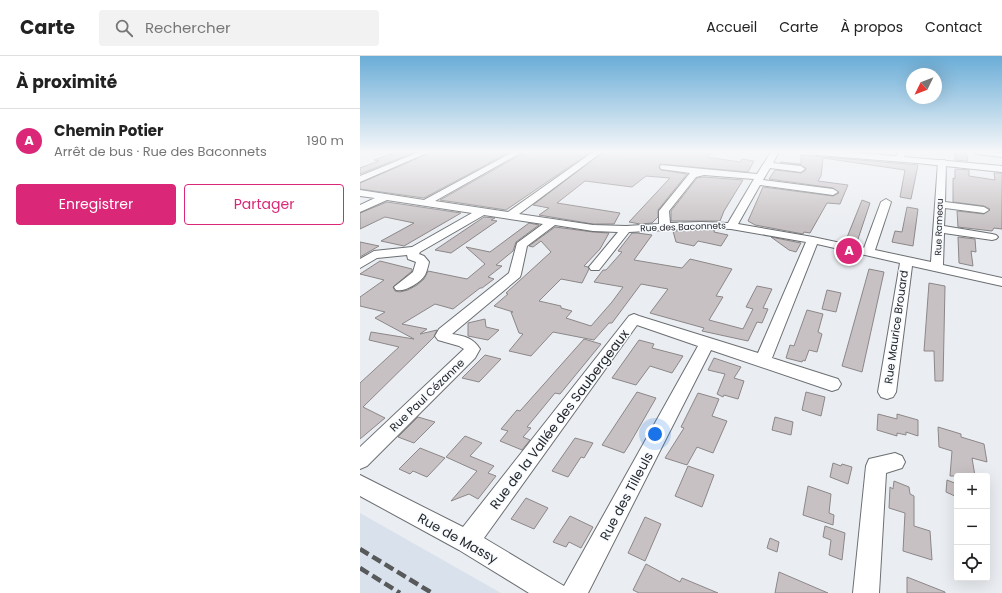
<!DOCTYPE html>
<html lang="fr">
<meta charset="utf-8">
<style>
body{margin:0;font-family:Poppins,sans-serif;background:#f2f2f2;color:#222}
.controls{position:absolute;right:12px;bottom:12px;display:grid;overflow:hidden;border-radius:4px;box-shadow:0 4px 16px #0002}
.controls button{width:36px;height:36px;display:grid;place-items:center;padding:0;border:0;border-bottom:1px solid #e0e0e0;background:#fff;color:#222;font:20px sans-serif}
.compass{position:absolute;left:546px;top:12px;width:36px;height:36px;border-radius:50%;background:#fff;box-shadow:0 4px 16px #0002;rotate:227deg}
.you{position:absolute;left:295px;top:378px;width:14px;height:14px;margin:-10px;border:3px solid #fff;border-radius:50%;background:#1a73e8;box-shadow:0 0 0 6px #1a73e833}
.badge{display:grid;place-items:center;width:26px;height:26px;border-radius:50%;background:#db2777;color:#fff;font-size:13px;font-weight:700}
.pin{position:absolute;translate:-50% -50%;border:2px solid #fff;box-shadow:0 1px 4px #0006}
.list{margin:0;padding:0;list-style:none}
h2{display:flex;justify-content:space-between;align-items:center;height:52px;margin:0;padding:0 16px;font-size:17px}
h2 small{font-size:13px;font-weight:400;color:#767676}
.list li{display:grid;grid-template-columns:26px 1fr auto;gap:12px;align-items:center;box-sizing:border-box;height:64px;padding:0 16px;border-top:1px solid #e0e0e0}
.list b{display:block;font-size:15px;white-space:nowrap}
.list p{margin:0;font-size:13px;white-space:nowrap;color:#767676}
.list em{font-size:13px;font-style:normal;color:#767676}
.actions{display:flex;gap:8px;padding:12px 16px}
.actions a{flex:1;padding:9px 0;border:1px solid #db2777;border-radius:4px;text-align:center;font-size:14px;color:#db2777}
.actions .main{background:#db2777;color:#fff}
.icon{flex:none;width:22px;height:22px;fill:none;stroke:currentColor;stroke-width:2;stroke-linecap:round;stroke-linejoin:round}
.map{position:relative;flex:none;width:642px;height:537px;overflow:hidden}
header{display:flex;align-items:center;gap:24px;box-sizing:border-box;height:56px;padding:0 20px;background:#fff;border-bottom:1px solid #e0e0e0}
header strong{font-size:19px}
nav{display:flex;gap:22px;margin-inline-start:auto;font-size:14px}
.search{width:280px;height:36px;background:#f2f2f2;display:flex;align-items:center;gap:10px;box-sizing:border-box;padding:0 14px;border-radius:4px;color:#767676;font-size:15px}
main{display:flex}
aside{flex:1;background:#fff}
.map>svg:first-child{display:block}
.built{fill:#d9e2ec}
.building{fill:#c7c1c3;stroke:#8c8788}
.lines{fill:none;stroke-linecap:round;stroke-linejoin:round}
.minor-casing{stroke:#6b6f72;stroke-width:2}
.tertiary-casing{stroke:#6b6f72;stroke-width:2}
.minor{fill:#fff;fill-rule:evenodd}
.tertiary{fill:#fff;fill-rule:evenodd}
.rail{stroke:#57595a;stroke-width:4.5;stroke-dasharray:10 4.5;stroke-linecap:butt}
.labels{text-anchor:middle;stroke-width:3;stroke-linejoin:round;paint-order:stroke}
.far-street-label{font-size:9px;fill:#252627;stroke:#f7fbff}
.street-label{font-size:11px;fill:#252627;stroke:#f7fbff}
.near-street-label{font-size:13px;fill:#252627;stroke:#f7fbff}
</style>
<header>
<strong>Carte</strong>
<div class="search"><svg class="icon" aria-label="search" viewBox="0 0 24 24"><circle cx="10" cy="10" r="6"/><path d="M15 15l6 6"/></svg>Rechercher</div>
<nav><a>Accueil</a><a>Carte</a><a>À propos</a><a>Contact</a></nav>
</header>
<main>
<aside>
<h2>À proximité<small></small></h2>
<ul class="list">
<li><span class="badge">A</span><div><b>Chemin Potier</b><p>Arrêt de bus · Rue des Baconnets</p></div><em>190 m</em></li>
</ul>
<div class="actions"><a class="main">Enregistrer</a><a>Partager</a></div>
</aside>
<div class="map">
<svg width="642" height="537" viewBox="0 0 642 537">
<rect width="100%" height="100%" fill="#eaedf1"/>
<path class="built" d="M 0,457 L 141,537 L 0,537 Z"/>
<path class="building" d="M 36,96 L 56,96 L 0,118 L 0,112 L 19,105 L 14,104 Z
M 70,96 L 150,96 L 64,142 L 0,133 L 0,127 L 70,97 Z
M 172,96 L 231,96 L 146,154 L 80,144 L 162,98 L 167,99 Z
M 243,96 L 256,96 L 278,98 L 281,96 L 353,96 L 347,101 L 380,106 L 382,103 L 394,105 L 388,116 L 300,108 L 299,112 L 301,114 L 327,118 L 298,154 L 298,161 L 292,167 L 280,168 L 269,166 L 310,122 L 286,120 L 272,131 L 225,125 L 197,147 L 260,157 L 254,168 L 233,168 L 179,159 L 189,152 L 173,149 Z
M 595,96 L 606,96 L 608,105 L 595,104 Z
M 441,99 L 558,109 L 551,143 L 540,141 L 545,114 L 463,102 L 461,120 L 458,125 L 488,129 L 480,148 L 467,147 L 450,177 L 444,176 L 443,178 L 395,169 L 388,165 L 403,131 L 473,140 L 479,137 L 473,132 L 409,123 L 415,114 L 441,117 L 446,114 L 446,112 L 441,109 L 420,106 L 441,108 Z
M 595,113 L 609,114 L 609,120 L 635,124 L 634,117 L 642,117 L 642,173 L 634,172 L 632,175 L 598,171 L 597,155 L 624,158 L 630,153 L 624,150 L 593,146 L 593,122 L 595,123 Z
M 344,121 L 383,124 L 364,155 L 360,165 L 311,165 L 311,155 L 337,122 Z
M 502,144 L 510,147 L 497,186 L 486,184 Z
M 27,146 L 101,157 L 44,190 L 21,185 L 54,167 L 25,161 L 0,173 L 0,157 Z
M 547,151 L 558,153 L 553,190 L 532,186 L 535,175 L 542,176 Z
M 124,161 L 135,162 L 131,164 L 137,165 L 91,197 L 75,194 Z
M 169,167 L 179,169 L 156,186 L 153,195 L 136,209 L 142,210 L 128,221 L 134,223 L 122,232 L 120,232 L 93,253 L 75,248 L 42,268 L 67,273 L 60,278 L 77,274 L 74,281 L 69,286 L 3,351 L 25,362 L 0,383 L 0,327 L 39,291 L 9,284 L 11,276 L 54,283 L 15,262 L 25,256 L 0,250 L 0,241 L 24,224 L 0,218 L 20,205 L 52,213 L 52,215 L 33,231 L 35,235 L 40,236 L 48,234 L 57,229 L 64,223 L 68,215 L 107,223 L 125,208 L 106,191 L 130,196 Z
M 195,171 L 233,176 L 249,177 L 240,193 L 224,210 L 228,211 L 229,213 L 222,227 L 201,223 L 179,245 L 201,250 L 201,252 L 212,255 L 206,262 L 231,270 L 252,246 L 263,231 L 234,226 L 243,214 L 246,214 L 262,196 L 258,195 L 272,177 L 277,177 L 292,179 L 274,204 L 322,212 L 330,203 L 372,213 L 356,240 L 363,241 L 349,264 L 383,273 L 393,253 L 386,251 L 397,230 L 412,233 L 403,252 L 408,253 L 402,267 L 397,266 L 388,285 L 342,275 L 344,272 L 290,257 L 308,233 L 281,228 L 252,267 L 249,267 L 234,284 L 193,276 L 171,300 L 149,295 L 163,278 L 159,277 L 151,256 L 153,256 L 134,250 L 148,238 L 146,237 L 191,196 L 181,185 L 173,191 L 169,190 Z
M 341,174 L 355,174 L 354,176 L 368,179 L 361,190 L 338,185 L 334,190 L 316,186 L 313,175 Z
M 411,181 L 441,187 L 436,196 L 429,194 Z
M 598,181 L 615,183 L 616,196 L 611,195 L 613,210 L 599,207 Z
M 0,186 L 19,190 L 0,201 Z
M 509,213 L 524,216 L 502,316 L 482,310 Z
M 569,227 L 585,230 L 583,325 L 575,325 L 574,295 L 564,295 Z
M 467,234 L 481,237 L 476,256 L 462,253 Z
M 447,254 L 463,258 L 458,276 L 462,278 L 457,296 L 449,294 L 445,305 L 443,304 L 442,306 L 426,302 L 430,289 L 434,290 Z
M 125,263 L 126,271 L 139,274 L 128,284 L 108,280 L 108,267 Z
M 224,283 L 241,288 L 200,338 L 195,337 L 167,371 L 171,372 L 163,381 L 170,384 L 162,394 L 140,385 L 148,375 L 141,373 L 157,354 L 160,355 Z
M 279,284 L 294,288 L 292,292 L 323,300 L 312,317 L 290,310 L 276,329 L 252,322 Z
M 125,299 L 141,303 L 119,326 L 102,322 Z
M 354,302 L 381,311 L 374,322 L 384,325 L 378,343 L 364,339 L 363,341 L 357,338 L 365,318 L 348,314 Z
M 277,336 L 296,342 L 269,389 L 264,397 L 242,389 Z
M 446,336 L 465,341 L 461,360 L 442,354 Z
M 338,337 L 359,343 L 352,360 L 367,365 L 353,397 L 337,391 L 327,409 L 305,402 L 324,372 L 321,371 Z
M 518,358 L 537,363 L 537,358 L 558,364 L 558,380 L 546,376 L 546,379 L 537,377 L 537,380 L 517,374 Z
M 58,361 L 75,366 L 54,387 L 38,381 Z
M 415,361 L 433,366 L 431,379 L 412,374 Z
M 578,371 L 601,378 L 601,381 L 624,388 L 627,406 L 612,402 L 615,420 L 590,420 L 592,395 L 579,391 Z
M 105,380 L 122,387 L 110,400 L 134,410 L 128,417 L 136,420 L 118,443 L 109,438 L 91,445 L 117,415 L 86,401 Z
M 215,382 L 233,387 L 224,402 L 221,401 L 208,421 L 192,415 Z
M 60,392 L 85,402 L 67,421 L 53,415 L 50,418 L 39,413 Z
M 473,407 L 481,410 L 482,408 L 492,411 L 488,428 L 470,421 Z
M 328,410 L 354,419 L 342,451 L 315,440 Z
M 587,424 L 597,428 L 597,441 L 586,436 Z
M 534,425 L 549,431 L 550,438 L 554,440 L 554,470 L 570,475 L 572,504 L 543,495 L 545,457 L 529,452 L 530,431 L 533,433 Z
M 448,430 L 471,438 L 469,457 L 474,459 L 473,469 L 443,459 Z
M 166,442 L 188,452 L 174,473 L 151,463 Z
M 210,460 L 233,471 L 221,492 L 209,486 L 206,491 L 193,486 Z
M 285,461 L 301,468 L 285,505 L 268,497 Z
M 465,470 L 485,477 L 482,504 L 469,499 L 471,484 L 463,481 Z
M 410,482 L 419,486 L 417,496 L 407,492 Z
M 286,508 L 320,526 L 322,522 L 358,537 L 279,537 L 273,534 Z
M 419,516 L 468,537 L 415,537 Z
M 547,521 L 585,536 L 585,537 L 547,537 Z"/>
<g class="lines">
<defs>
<path id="minor" d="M 59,96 L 69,96 L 0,126 L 0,120 Z
M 153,96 L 162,96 L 75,145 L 148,156 L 233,96 L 242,96 L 159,158 L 233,169 L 266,170 L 299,168 L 299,155 L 330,117 L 301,113 L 300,111 L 301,109 L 397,118 L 411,96 L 419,96 L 413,107 L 441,110 L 445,113 L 441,116 L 410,112 L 403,124 L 473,133 L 478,136 L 473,139 L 400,129 L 378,168 L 453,181 L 504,192 L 521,146 L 526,143 L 531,146 L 515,194 L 571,206 L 578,106 L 579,104 L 585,104 L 586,106 L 585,146 L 624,151 L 629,154 L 624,157 L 585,152 L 584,170 L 632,178 L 636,179 L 638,181 L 636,183 L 632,184 L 584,177 L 583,209 L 642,222 L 642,230 L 552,210 L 536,336 L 533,341 L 527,343 L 521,341 L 518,336 L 540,207 L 457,188 L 412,302 L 478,323 L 481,328 L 478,333 L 472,335 L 351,294 L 228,537 L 169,537 L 99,494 L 0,440 L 0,419 L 103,471 L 269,260 L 274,258 L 279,260 L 398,297 L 446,186 L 371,173 L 341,172 L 269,176 L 239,214 L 231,214 L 229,211 L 258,176 L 233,175 L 195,169 L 167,190 L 161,218 L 160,221 L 92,278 C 105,280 113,282 120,293 L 115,302 L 7,410 L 0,413 L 0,391 L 104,293 L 99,290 L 78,284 L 75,280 L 79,273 L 149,217 L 157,187 L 183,168 L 124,159 L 60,196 L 59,198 L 64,200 L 69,206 C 68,210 67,215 65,219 C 60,227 45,236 36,234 L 34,231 L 53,216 L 56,206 L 48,203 L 47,199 L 17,202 L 0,212 L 0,203 L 14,195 L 52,191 L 112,157 L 27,144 L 0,156 L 0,149 L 15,142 L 0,140 L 0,134 L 64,144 ZM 344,119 L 394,123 L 368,167 L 341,166 L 310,167 L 309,155 L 336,121 ZM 277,269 L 338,290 L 204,530 L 124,482 Z
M 538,96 L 546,96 L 543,104 L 540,104 L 536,102 Z
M 613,96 L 642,97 L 642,101 L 617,98 Z
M 535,397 L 542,400 L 545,406 L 542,412 L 526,417 L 519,537 L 493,537 L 506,410 L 509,403 Z"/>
<path id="tertiary" d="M 452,96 L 490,96 L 642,110 L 642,116 L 557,107 L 457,99 Z"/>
</defs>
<use href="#minor" class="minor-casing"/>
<use href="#tertiary" class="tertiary-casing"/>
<use href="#minor" class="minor"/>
<use href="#tertiary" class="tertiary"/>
<path class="rail" d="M 0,493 L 72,537
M 0,512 L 40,537"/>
</g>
<linearGradient id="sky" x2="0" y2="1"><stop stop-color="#6aadd7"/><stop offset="0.56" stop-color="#f6f7f9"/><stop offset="1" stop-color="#f6f7f9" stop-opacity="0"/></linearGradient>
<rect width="642" height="171" fill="url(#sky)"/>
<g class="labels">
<g class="far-street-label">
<text transform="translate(323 171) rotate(-2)" y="3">Rue des Baconnets</text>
<text transform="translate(579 171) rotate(-88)" y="3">Rue Rameau</text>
</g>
<g class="street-label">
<text transform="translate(536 271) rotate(-82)" y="4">Rue Maurice Brouard</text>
<text transform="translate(67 339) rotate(-44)" y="4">Rue Paul Cézanne</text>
</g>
<g class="near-street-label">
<text transform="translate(199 363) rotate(-53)" y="5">Rue de la Vallée des Saubergeaux</text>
<text transform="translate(266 440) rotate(-62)" y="5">Rue des Tilleuls</text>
<text transform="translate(98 482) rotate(29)" y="5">Rue de Massy</text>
</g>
</g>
</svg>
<div class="controls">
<button>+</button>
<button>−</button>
<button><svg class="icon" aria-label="locate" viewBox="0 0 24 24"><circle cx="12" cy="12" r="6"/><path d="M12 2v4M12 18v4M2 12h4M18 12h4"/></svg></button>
</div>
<svg class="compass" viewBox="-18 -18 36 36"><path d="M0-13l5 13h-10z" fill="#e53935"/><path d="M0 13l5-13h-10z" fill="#767676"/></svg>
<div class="you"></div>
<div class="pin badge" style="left:489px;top:195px">A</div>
</div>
</main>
